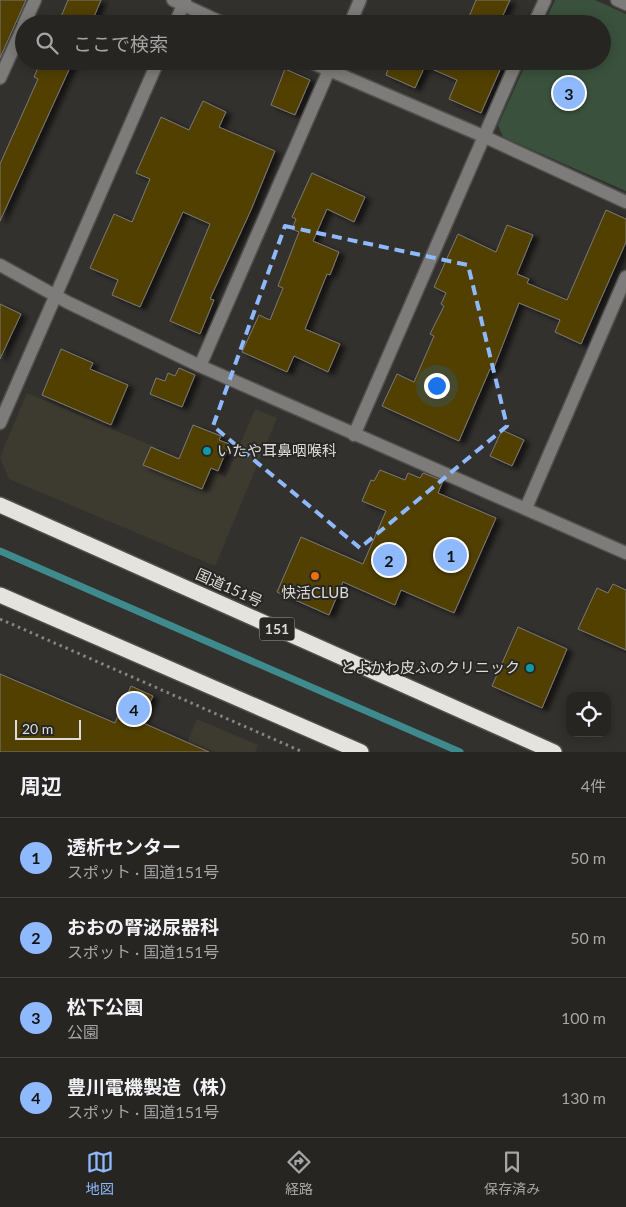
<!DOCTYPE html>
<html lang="ja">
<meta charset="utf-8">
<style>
body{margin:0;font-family:Lato,"Noto Sans JP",sans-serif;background:#2e2d2a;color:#f1f3f6}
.controls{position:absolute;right:15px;bottom:15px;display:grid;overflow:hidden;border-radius:10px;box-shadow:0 2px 12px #0003}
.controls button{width:45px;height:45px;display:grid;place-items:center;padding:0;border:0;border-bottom:1px solid #424240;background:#262522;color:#f1f3f6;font:25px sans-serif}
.scale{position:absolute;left:15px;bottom:12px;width:66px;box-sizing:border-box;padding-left:5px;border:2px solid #dcdcd9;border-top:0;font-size:14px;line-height:18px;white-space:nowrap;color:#dcdcd9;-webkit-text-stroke:4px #292724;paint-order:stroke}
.you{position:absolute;left:436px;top:385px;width:18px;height:18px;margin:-12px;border:4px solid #fff;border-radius:50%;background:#1a73e8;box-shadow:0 0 0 8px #1a73e833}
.badge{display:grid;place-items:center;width:32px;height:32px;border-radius:50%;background:#8eb9fd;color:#111;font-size:16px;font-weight:700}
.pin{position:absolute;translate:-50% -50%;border:2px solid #fff;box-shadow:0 1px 5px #0006}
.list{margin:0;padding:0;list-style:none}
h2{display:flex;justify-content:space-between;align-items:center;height:65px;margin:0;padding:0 20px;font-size:21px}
h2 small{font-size:16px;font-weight:400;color:#a4a5a5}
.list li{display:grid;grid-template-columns:32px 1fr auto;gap:15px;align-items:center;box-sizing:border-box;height:80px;padding:0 20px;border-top:1px solid #424240}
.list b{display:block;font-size:19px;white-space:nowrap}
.list p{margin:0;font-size:16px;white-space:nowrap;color:#a4a5a5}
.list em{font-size:16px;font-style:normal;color:#a4a5a5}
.icon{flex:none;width:28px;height:28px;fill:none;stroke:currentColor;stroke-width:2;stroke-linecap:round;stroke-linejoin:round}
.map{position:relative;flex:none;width:626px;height:752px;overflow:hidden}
.search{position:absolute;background:#262522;box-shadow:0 2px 12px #0003;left:15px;right:15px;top:15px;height:55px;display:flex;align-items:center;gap:12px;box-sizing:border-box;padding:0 18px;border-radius:28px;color:#a4a5a5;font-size:19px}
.sheet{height:385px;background:#262522}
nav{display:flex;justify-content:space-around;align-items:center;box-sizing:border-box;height:70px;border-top:1px solid #424240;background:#262522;font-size:14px;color:#a4a5a5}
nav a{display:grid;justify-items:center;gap:2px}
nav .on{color:#8eb9fd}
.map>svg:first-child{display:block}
.built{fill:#3d3a30}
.green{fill:#3a523d}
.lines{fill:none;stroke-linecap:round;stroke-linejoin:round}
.stream{stroke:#3e8a8d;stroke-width:7}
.building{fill:#514105;stroke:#7a7975;filter:url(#shadow)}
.minor-casing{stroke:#51504d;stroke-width:15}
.highway-casing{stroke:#51504d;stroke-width:18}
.path{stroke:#868582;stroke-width:3;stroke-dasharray:2.5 4;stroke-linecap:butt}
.minor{stroke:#7d7c7a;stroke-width:12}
.highway{stroke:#e5e3de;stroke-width:15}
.marked{fill:none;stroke:#8eb9fd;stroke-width:4;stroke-dasharray:10 6;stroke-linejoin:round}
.culture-dot{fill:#0f9aa8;stroke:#292724;stroke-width:2}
.food-dot{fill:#e8710a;stroke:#292724;stroke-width:2}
.labels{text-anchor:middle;stroke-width:4;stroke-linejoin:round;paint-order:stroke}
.shield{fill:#292724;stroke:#a6a6a3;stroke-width:1}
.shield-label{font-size:14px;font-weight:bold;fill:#dcdcd9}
.poi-label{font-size:15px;fill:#dcdcd9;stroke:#292724;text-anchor:start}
.street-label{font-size:15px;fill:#dcdcd9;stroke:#292724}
</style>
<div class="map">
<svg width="626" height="752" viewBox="0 0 626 752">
<defs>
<filter id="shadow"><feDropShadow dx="5.5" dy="3" stdDeviation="2.5" flood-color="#0009"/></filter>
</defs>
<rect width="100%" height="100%" fill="#33312e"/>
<path class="built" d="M 27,393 L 226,477 L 255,409 L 277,418 L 215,566 L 9,479 L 0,457 Z
M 197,719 L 258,745 L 255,752 L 183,752 Z"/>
<path class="green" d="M 555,0 L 595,0 L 626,14 L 626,191 L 503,137 L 498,125 L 527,61 L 602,61 L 602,24 L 544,24 Z"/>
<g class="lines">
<path class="stream" d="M 0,551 L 460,752"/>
</g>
<path class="building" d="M 0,0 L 26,0 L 0,58 Z
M 68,0 L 101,0 L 91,24 L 58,24 Z
M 476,0 L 510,0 L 499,24 L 466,24 Z
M 41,61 L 73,61 L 0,221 L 0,164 L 38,79 L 34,77 Z
M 391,61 L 504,61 L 481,113 L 449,99 L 457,80 L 425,66 L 415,88 L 386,75 Z
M 285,69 L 310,80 L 295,115 L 271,105 Z
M 203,101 L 226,112 L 219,127 L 275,151 L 251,210 L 210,299 L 214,300 L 200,334 L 170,321 L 210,224 L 183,212 L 140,307 L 112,295 L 118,280 L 90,268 L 114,214 L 132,222 L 150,179 L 136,173 L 161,117 L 189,130 Z
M 312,173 L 365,197 L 354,222 L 327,209 L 313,241 L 339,252 L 330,275 L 327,274 L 305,329 L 340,344 L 328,372 L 294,356 L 287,372 L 242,352 L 259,315 L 270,320 L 283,288 L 278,286 L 299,232 L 292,229 L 296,219 L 292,217 Z
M 606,210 L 626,219 L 626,242 L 581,344 L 555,332 L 560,320 L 519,303 L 493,370 L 490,369 L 459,441 L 382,406 L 397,374 L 414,382 L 434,336 L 430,334 L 444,306 L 441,304 L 446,293 L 434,287 L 458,234 L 496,252 L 507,225 L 533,235 L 517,274 L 529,279 L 527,283 L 567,300 Z
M 0,304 L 21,314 L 0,359 Z
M 61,349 L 93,363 L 90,369 L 128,385 L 111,425 L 42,395 Z
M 179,368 L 195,375 L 182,407 L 150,394 L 156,378 L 165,381 L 168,373 L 175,376 Z
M 193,425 L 221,436 L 219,440 L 229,444 L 218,471 L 211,468 L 202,489 L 143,465 L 151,447 L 179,459 Z
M 502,430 L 524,440 L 512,466 L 490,456 Z
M 380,470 L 405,480 L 408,473 L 420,478 L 423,473 L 443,481 L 438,493 L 496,518 L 454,613 L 401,590 L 395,605 L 343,582 L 329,615 L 277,592 L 301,537 L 363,564 L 386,511 L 362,501 L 371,480 L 374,481 Z
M 613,584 L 626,590 L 626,650 L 578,629 L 597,588 L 608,593 Z
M 518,627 L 567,649 L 542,708 L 492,686 Z
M 0,674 L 115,723 L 131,686 L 153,696 L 141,722 L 209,752 L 0,752 Z"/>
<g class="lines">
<defs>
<path id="minor" d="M 173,0 L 225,24
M 617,0 L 626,4
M 24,24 L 35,0
M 175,24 L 185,0
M 350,24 L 360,0
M 534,24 L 545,0
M 308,61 L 483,136 L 626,202
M 0,78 L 24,25
M 0,265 L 67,302 L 200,366 L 626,553
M 200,366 L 333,61
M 0,423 L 158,61
M 354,435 L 517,61
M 526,508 L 626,277"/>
<path id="highway" d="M 0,505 L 554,752
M 0,595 L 361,752"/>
</defs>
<use href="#minor" class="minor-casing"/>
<use href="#highway" class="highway-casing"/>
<path class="path" d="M 0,619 L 303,752"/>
<use href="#minor" class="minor"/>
<use href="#highway" class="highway"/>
</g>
<path class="marked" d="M 285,226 L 468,265 L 507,426 L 360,548 L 213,426 Z"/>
<g class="culture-dot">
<circle cx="207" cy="451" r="5"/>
<circle cx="530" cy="668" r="5"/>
</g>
<circle class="food-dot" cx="315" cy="576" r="5"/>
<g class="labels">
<rect class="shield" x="259.5" y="617.5" width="35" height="23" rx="4"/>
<g class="shield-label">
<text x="277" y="634">151</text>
</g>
<g class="poi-label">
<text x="217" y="456">いたや耳鼻咽喉科</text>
<text x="315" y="598" text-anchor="middle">快活CLUB</text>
<text x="520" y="673" text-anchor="end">とよかわ皮ふのクリニック</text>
</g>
<g class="street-label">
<text transform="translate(229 588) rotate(24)" y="5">国道151号</text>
</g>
</g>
</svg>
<div class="controls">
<button><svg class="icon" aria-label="locate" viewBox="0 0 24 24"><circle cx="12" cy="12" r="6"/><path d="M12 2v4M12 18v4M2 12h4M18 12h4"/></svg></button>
</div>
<div class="scale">20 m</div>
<div class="you"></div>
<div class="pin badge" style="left:451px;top:555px">1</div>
<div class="pin badge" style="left:389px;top:560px">2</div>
<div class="pin badge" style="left:569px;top:93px">3</div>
<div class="pin badge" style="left:134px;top:709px">4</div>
<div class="search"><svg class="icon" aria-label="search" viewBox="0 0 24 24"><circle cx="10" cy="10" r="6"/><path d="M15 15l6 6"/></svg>ここで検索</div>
</div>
<section class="sheet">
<h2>周辺<small>4件</small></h2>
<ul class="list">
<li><span class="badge">1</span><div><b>透析センター</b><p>スポット · 国道151号</p></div><em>50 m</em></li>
<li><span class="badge">2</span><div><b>おおの腎泌尿器科</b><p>スポット · 国道151号</p></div><em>50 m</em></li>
<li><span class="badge">3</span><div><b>松下公園</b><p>公園</p></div><em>100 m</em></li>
<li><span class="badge">4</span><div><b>豊川電機製造（株）</b><p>スポット · 国道151号</p></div><em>130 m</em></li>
</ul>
</section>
<nav>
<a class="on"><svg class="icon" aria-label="map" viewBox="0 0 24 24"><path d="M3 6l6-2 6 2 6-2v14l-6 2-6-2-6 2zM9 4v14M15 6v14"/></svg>地図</a>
<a><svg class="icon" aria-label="directions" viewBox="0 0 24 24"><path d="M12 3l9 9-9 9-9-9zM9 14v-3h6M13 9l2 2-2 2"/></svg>経路</a>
<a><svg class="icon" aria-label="saved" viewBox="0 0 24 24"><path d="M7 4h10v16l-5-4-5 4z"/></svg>保存済み</a>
</nav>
